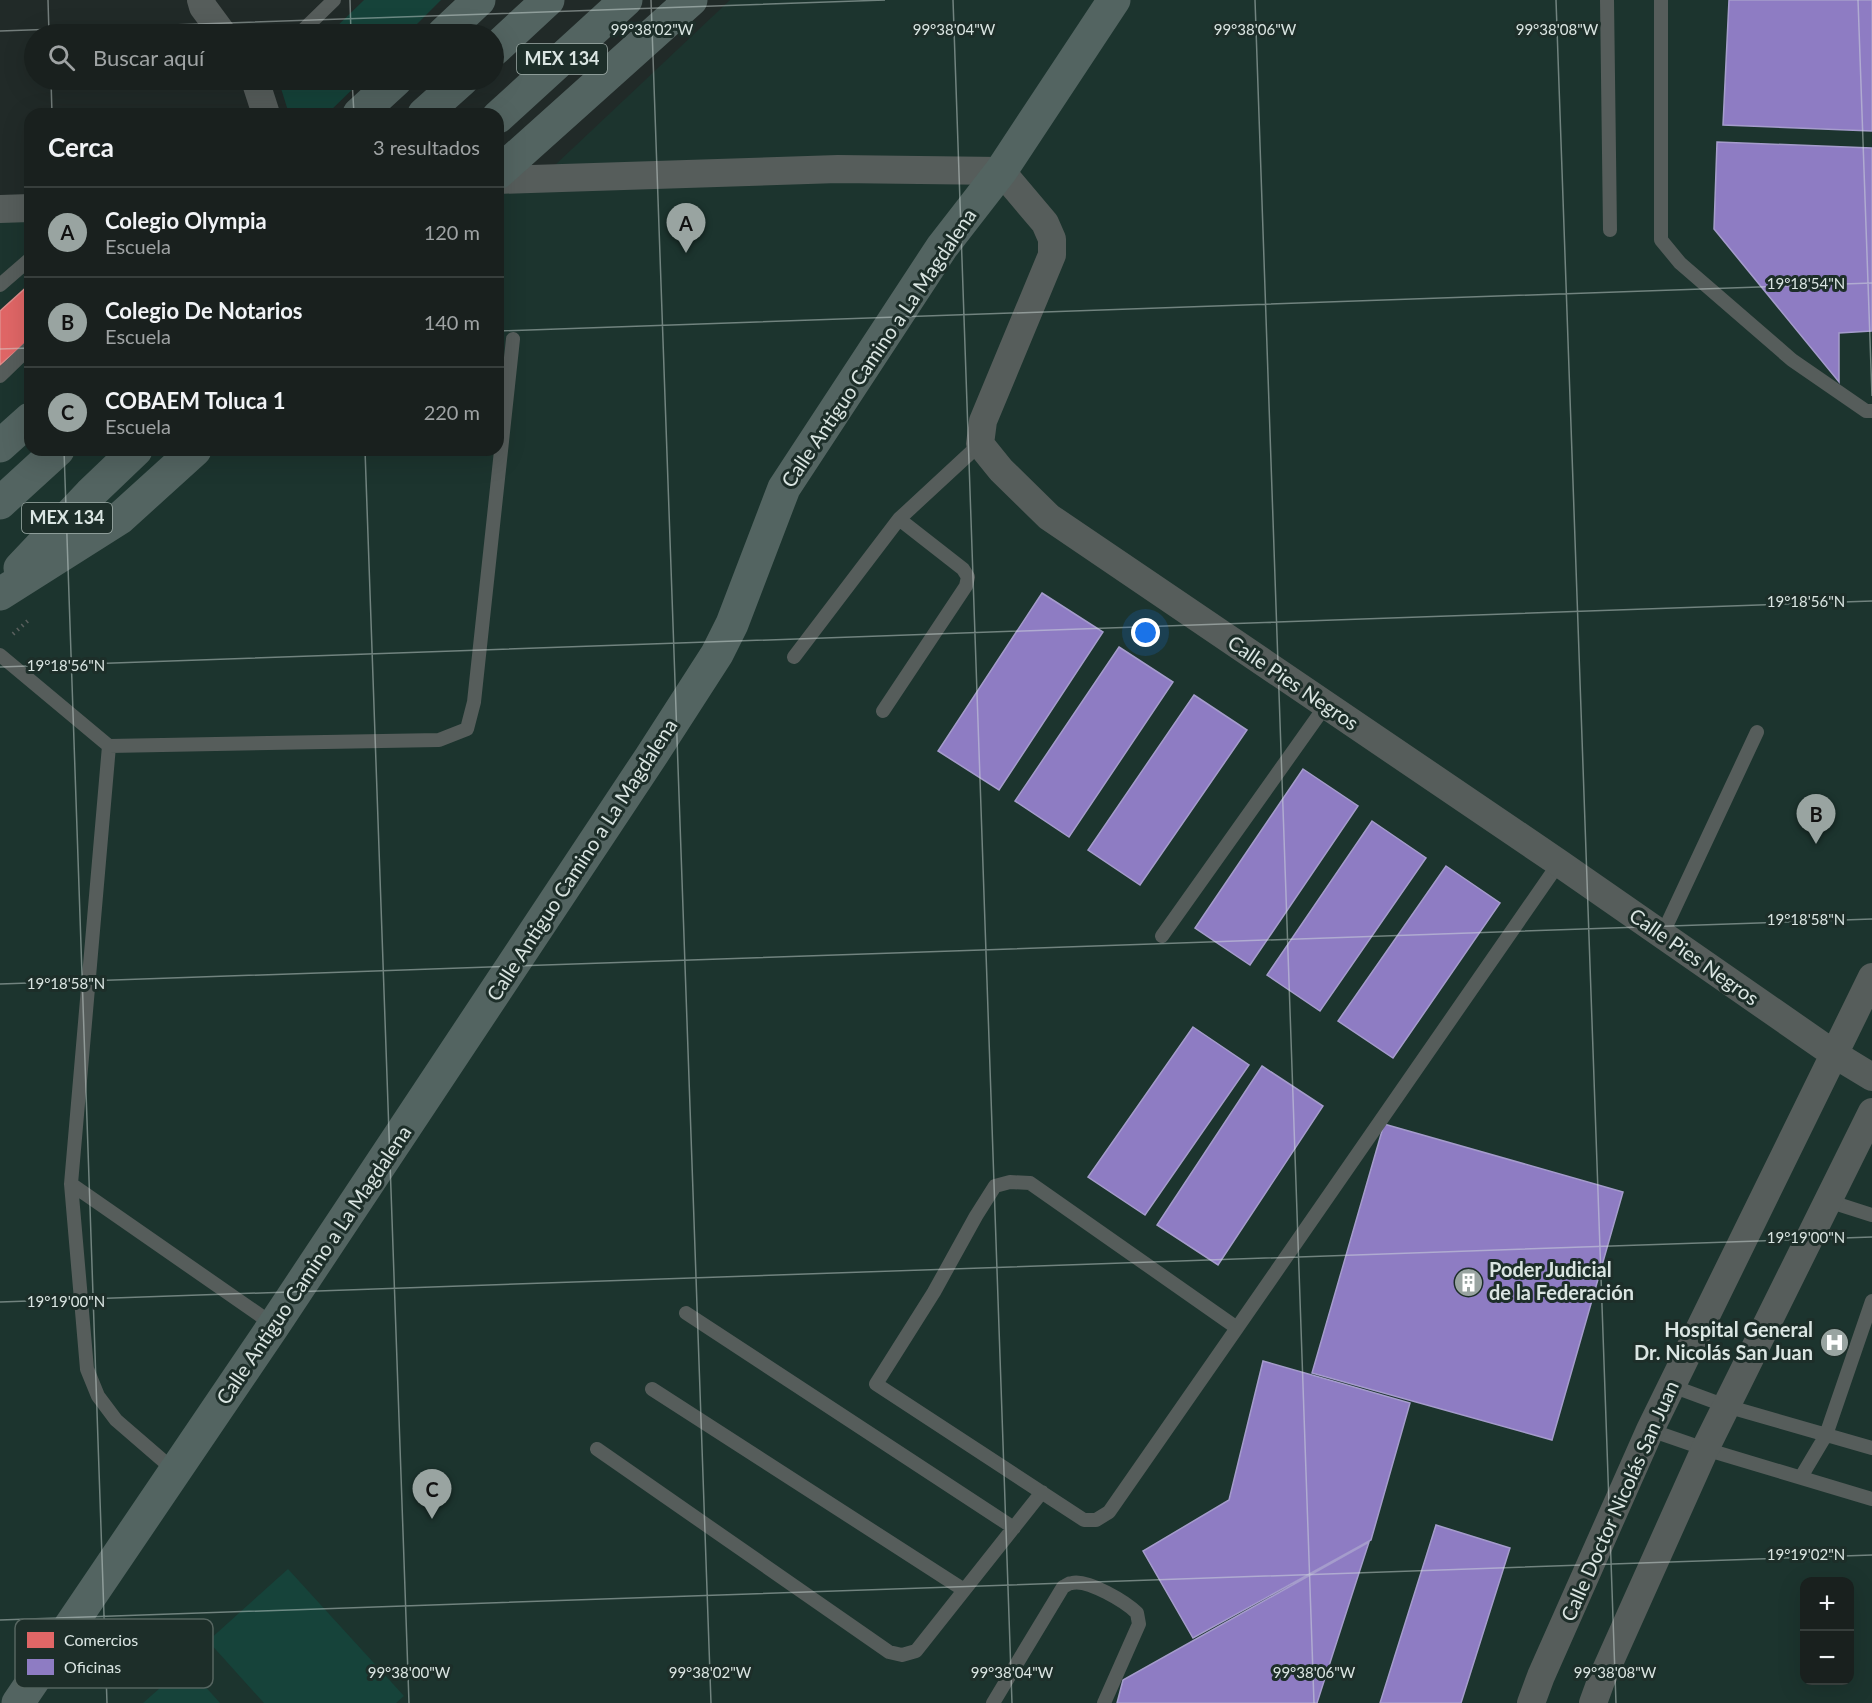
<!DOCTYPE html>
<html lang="es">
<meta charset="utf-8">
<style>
body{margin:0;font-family:Lato,sans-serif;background:#222827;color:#f1f3f6}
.controls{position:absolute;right:18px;bottom:18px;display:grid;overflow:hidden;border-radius:12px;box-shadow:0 6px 24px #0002}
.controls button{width:54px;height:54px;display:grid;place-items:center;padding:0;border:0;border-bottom:2px solid #373e3c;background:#19201e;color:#f1f3f6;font:30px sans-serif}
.you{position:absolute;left:1146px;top:633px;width:21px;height:21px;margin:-15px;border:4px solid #fff;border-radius:50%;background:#1a73e8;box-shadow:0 0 0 9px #1a73e833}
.badge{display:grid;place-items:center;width:39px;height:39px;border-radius:50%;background:#99a4a1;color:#111;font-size:20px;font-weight:700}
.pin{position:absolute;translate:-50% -50px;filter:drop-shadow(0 2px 3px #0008)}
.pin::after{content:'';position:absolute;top:32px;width:21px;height:18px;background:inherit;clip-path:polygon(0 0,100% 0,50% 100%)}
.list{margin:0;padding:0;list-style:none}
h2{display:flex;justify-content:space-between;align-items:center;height:78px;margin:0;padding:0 24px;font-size:26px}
h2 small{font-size:20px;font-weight:400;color:#9fa3a4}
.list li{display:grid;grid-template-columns:39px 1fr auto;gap:18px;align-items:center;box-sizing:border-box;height:90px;padding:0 24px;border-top:2px solid #373e3c}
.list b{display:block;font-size:22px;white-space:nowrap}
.list p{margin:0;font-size:20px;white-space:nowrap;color:#9fa3a4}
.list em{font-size:20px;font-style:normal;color:#9fa3a4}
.icon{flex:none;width:33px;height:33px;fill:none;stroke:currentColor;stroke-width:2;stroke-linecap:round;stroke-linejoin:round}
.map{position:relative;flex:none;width:1872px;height:1703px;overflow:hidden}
.search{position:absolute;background:#19201e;box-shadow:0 6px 24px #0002;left:24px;top:24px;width:480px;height:66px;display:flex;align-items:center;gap:15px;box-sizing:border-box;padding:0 21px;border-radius:33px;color:#9fa3a4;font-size:22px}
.panel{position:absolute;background:#19201e;box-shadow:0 6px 24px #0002;left:24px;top:108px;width:480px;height:348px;border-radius:18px}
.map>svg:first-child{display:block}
.built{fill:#1c342e;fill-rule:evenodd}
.green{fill:#16433a}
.shops{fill:#e06666;stroke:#de8c8b;stroke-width:1.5}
.offices{fill:#8e7cc3;stroke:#a59ccc;stroke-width:1.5}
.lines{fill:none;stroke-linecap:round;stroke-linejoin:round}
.path{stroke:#5a605e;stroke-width:4;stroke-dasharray:1.5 4.5;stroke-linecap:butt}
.service{stroke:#565d5b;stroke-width:14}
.minor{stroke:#565d5b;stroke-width:28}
.primary{stroke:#536461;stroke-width:33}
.ticks{fill:none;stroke:#dae5e2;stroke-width:1.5;stroke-opacity:0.45}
.labels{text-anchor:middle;stroke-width:6;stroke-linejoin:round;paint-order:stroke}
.shield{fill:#1d2e29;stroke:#a1aeaa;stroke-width:1.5}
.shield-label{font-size:18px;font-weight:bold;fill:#dae5e2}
.street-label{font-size:20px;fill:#dae5e2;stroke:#1d2e29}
.poi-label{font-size:20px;font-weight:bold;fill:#dae5e2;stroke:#1d2e29;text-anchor:start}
.key{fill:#1d2e29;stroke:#566560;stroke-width:1.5}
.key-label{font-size:16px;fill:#dae5e2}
.ticks-label{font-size:15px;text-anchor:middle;fill:#dae5e2;stroke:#1d2e29;stroke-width:6;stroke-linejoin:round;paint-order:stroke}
</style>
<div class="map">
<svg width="1872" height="1703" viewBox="0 0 1872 1703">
<rect width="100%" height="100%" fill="#212a28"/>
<path class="built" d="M 730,0 L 1872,0 L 1872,1703 L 0,1703 L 0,219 L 30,216 L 30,450 L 498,450 L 498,171 L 554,166 ZM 1804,1582 L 1850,1582 L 1850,1680 L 1804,1680 Z"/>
<path class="green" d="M 364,0 L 441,0 L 407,34 L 329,34 Z
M 282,80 L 362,80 L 327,114 L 289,114 L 279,82 Z
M 288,1569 L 404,1696 L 396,1703 L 264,1703 L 208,1641 Z
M 186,1665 L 220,1703 L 143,1703 Z"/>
<path class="shops" d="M 30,284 L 30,339 L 0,365 L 0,311 Z"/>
<path class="offices" d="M 1729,0 L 1872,0 L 1872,131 L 1723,125 Z
M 1717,142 L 1872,148 L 1872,331 L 1839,333 L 1839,382 L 1714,229 Z
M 1042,593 L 1103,632 L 999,790 L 938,751 Z
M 1119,647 L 1173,682 L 1069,837 L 1015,801 Z
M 1194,695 L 1247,730 L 1140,885 L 1088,850 Z
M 1303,769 L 1358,806 L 1250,965 L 1195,928 Z
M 1372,821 L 1426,858 L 1320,1011 L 1267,975 Z
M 1446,866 L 1500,903 L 1393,1058 L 1338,1021 Z
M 1193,1027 L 1249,1065 L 1145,1215 L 1088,1177 Z
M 1262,1066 L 1323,1106 L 1218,1265 L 1157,1225 Z
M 1384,1124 L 1623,1192 L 1552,1440 L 1312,1373 Z
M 1263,1361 L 1410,1403 L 1371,1540 L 1193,1638 L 1143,1551 L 1229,1500 Z
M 1436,1525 L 1510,1548 L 1461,1703 L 1380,1703 Z
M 1369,1542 L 1317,1703 L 1117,1703 L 1123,1680 Z"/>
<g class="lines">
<path class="path" d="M 13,634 L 30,619"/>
<path class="service" d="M 1607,0 L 1610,230
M 1661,0 L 1661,240 L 1680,263 L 1792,360 L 1866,411 L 1872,411
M 299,34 L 334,0
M 0,285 L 30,259
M 0,376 L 30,347
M 0,655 L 109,746 L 71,1184 L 274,1325
M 794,657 L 899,519
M 883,711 L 966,586 L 968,577 L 963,569 L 899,519 L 980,444
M 109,746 L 439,740 L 467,729 L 474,702 L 513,339
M 1662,935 L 1757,732
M 1162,936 L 1326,705
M 71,1184 L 87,1369 L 98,1396 L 116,1420 L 175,1471
M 1828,1201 L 1872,1215
M 686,1313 L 1014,1528
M 1237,1328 L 1030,1183 L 1010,1182 L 995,1186 L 976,1216 L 934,1292 L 876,1384 L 1084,1520 L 1096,1520 L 1109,1512 L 1237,1328 L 1559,863
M 1672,1386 L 1726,1406 L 1872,1448
M 652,1389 L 964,1590
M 1650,1430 L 1705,1449 L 1872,1499
M 597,1449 L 889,1652 L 902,1655 L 916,1651 L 1042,1492
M 1801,1477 L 1826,1435 L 1872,1301
M 993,1703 L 1063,1587 C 1066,1586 1068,1583 1072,1583 C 1088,1579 1126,1602 1137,1613 L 1139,1624 L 1104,1703"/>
<path class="minor" d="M 201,0 L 203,7 L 223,34
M 255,80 L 266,114
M 498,180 L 838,169 L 1001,171 L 1045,223 L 1052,239 L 1052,255 L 983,421 L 980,444 L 1001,470 L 1049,517 L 1559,863 L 1834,1054 L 1872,1077
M 0,209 L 30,208
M 1531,1703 L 1541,1676 L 1650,1430 L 1872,977
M 1593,1703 L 1601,1681 L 1705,1449 L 1872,1112"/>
<path class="primary" d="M 443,34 L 479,0
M 494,50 L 548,0
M 359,114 L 396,80
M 424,114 L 462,80
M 498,117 L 626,0
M 498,173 L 691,0
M 0,446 L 30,419
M 0,503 L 58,450
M 20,568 L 90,494 L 136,450
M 0,594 L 120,518 L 195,450
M 18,1703 L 274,1325 L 650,758 L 717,654 L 732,624 L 784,488 L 942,247 L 1001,171 L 1114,0"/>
</g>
<path class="ticks" d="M 48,0 L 49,34M 350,0 L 351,34M 651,0 L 711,1703M 953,0 L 1012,1703M 1255,0 L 1314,1703M 1556,0 L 1616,1703M 1858,0 L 1872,396M 0,31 L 885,0M 51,80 L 52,114M 352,80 L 354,114M 498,331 L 1872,283M 0,349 L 30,348M 64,450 L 107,1703M 365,450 L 409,1703M 0,667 L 1872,601M 0,984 L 1872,919M 0,1302 L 1872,1237M 0,1620 L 1872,1555"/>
<defs>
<symbol id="building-disc" viewBox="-11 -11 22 22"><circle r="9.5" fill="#99a4a1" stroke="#1d2e29"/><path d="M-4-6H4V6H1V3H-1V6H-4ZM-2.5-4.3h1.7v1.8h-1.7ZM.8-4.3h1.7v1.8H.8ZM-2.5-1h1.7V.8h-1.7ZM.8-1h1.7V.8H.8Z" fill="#fff"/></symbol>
<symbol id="hospital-disc" viewBox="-11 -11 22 22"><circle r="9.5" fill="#99a4a1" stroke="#1d2e29"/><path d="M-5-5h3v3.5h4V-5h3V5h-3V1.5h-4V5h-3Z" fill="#fff"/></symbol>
</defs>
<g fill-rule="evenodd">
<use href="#building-disc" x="1452" y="1266" width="33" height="33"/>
<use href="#hospital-disc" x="1818" y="1326" width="33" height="33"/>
</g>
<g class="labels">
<g class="shield">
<rect x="517" y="44" width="90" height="30" rx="4.5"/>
<rect x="22" y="503" width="90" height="30" rx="4.5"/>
</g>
<g class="shield-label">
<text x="562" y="65">MEX 134</text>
<text x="67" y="524">MEX 134</text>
</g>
<g class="street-label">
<text transform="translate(879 348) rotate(-56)" y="7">Calle Antiguo Camino a La Magdalena</text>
<text transform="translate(1293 683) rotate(34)" y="7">Calle Pies Negros</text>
<text transform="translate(582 860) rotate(-57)" y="7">Calle Antiguo Camino a La Magdalena</text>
<text transform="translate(1694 957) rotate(35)" y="7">Calle Pies Negros</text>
<text transform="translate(314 1265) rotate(-56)" y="7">Calle Antiguo Camino a La Magdalena</text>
<text transform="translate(1620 1501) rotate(-66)" y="7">Calle Doctor Nicolás San Juan</text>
</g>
<g class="poi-label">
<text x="1489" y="1277">Poder Judicial<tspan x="1489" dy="23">de la Federación</tspan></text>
<text x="1813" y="1337" text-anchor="end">Hospital General<tspan x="1813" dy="23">Dr. Nicolás San Juan</tspan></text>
</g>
</g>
<rect x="15" y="1619" width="198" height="69" rx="9" class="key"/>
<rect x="27" y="1632" width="27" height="16" fill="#e06666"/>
<rect x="27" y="1659" width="27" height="16" fill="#8e7cc3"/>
<g class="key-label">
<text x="64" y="1646">Comercios</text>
<text x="64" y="1673">Oficinas</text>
</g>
<g class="ticks-label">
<text x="652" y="35">99°38'02"W</text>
<text x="954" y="35">99°38'04"W</text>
<text x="1255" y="35">99°38'06"W</text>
<text x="1557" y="35">99°38'08"W</text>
<text x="1806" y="289">19°18'54"N</text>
<text x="1806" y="607">19°18'56"N</text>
<text x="66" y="671">19°18'56"N</text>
<text x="1806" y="925">19°18'58"N</text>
<text x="66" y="989">19°18'58"N</text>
<text x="1806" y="1243">19°19'00"N</text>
<text x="66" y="1307">19°19'00"N</text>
<text x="1806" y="1560">19°19'02"N</text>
<text x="409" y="1678">99°38'00"W</text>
<text x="710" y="1678">99°38'02"W</text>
<text x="1012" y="1678">99°38'04"W</text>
<text x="1314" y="1678">99°38'06"W</text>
<text x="1615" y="1678">99°38'08"W</text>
</g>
</svg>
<div class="controls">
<button>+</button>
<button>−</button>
</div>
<div class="you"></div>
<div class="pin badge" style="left:686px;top:253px">A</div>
<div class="pin badge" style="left:1816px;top:844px">B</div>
<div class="pin badge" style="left:432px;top:1519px">C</div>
<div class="search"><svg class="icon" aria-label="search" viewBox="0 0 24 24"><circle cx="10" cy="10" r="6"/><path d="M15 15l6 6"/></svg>Buscar aquí</div>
<section class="panel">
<h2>Cerca<small>3 resultados</small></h2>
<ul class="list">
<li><span class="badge">A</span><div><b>Colegio Olympia</b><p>Escuela</p></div><em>120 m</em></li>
<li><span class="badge">B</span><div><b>Colegio De Notarios</b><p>Escuela</p></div><em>140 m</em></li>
<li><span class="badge">C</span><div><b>COBAEM Toluca 1</b><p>Escuela</p></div><em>220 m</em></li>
</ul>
</section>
</div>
